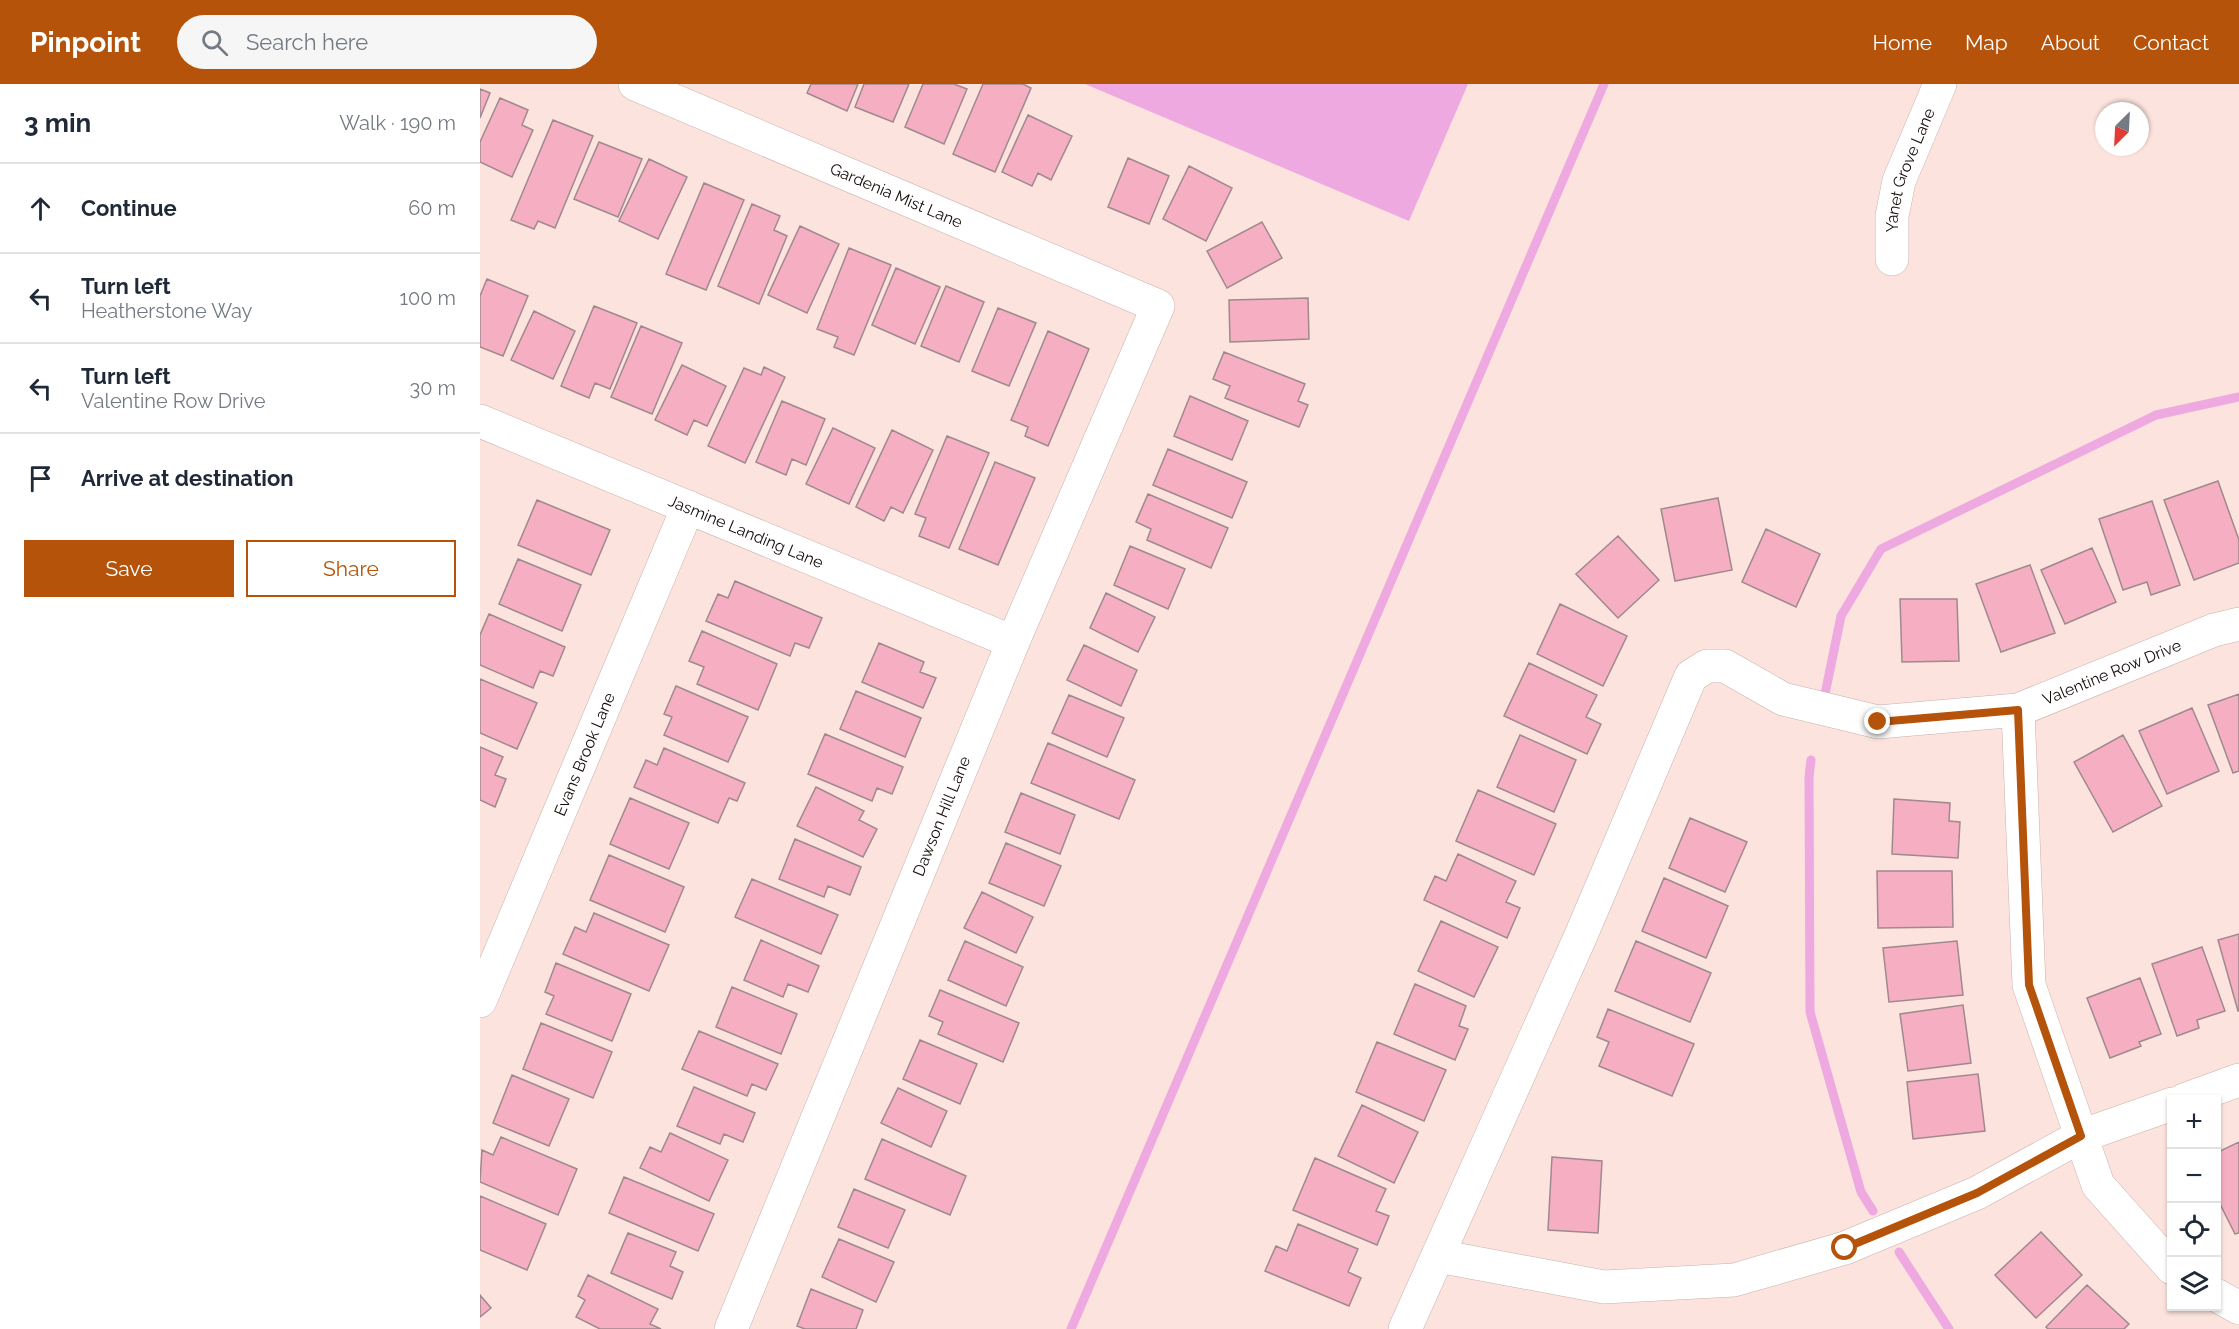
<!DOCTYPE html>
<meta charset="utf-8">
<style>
body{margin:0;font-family:Raleway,sans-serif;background:#f6f6f7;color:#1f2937}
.controls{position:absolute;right:18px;bottom:18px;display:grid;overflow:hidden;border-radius:0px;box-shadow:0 2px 4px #0004}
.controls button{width:54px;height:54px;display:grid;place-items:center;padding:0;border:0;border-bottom:2px solid #e0e1e3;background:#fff;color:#1f2937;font:30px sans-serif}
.compass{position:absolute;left:1615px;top:18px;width:54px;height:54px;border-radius:50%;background:#fff;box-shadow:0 2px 4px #0004;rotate:204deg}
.stop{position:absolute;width:18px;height:18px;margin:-14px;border:4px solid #b45309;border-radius:50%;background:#fff}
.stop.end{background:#b45309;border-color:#fff;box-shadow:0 2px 6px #0008}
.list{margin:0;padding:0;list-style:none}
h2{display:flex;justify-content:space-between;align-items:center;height:78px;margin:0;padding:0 24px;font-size:26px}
h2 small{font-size:20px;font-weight:400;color:#747a83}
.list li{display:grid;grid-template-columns:39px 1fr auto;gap:18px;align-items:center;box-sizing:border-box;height:90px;padding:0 24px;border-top:2px solid #e0e1e3}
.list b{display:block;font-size:22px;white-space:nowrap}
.list p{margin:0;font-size:20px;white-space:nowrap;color:#747a83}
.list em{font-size:20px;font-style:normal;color:#747a83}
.actions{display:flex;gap:12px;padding:18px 24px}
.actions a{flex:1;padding:14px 0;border:2px solid #b45309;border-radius:0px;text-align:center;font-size:21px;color:#b45309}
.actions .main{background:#b45309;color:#fff}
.icon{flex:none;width:33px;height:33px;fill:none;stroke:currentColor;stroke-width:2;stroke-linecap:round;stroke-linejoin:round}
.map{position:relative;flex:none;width:1759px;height:1245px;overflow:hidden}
header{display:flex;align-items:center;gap:36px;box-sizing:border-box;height:84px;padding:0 30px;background:#b45309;color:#fff}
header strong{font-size:28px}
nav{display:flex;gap:33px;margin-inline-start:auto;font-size:21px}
.search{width:420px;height:54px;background:#f6f6f7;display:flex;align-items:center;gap:15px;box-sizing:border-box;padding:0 21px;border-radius:33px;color:#747a83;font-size:22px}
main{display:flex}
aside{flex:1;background:#fff}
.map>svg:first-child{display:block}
.water{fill:#eda9e0}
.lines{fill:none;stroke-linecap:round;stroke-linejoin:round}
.stream{stroke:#eda9e0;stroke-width:9}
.building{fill:#f6afc2;stroke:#9f898e;stroke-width:1.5}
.minor-casing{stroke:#c9b1ad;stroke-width:34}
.minor{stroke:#fff;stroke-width:33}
.route{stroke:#b45309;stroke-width:8}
.labels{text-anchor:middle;stroke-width:4.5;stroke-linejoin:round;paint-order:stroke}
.street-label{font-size:16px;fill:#140c0a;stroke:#fff}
</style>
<header>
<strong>Pinpoint</strong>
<div class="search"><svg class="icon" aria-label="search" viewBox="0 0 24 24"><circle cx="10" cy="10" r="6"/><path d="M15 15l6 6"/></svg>Search here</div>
<nav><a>Home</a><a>Map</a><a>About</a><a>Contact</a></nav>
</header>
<main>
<aside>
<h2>3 min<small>Walk · 190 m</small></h2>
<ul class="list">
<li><svg class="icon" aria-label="ahead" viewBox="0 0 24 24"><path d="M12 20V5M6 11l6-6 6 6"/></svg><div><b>Continue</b></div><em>60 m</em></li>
<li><svg class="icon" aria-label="left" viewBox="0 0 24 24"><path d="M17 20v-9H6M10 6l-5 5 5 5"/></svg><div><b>Turn left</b><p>Heatherstone Way</p></div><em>100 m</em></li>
<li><svg class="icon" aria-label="left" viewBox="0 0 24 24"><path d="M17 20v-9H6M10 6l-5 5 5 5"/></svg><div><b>Turn left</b><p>Valentine Row Drive</p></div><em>30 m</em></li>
<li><svg class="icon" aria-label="arrive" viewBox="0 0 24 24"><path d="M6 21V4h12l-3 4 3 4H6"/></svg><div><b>Arrive at destination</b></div></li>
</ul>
<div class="actions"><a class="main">Save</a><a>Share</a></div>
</aside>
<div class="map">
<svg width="1759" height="1245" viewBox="0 0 1759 1245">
<rect width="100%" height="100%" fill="#fce3de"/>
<path class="water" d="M 605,0 L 988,0 L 929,137 Z"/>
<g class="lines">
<path class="stream" d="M 1344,615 L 1361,532 L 1401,465 L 1676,331 L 1759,313
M 1331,676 L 1329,694 L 1330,928 L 1381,1108 L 1393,1127
M 1419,1168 L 1469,1245
M 591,1245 L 1124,0"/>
</g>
<path class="building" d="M 331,0 L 378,0 L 367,27 L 327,9 Z
M 384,0 L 429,0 L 413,38 L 375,23 Z
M 443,0 L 474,0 L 487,5 L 464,60 L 425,43 Z
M 503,0 L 543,0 L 551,4 L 515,88 L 473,70 Z
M 0,5 L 10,9 L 0,34 Z
M 20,14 L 48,26 L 42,41 L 53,46 L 32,93 L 0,78 L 0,58 Z
M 548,31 L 592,52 L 571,96 L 558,89 L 552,102 L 522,88 Z
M 73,36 L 113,52 L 75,144 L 58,137 L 54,145 L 31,136 Z
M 119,58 L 162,75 L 138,133 L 94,115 Z
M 648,74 L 689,92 L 669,140 L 628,123 Z
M 169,75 L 207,93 L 178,155 L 139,137 Z
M 709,82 L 752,104 L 726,157 L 683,135 Z
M 224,99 L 264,116 L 226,206 L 186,190 Z
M 272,120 L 300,132 L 294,146 L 307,152 L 279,220 L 238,202 Z
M 782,138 L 802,174 L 747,204 L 727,167 Z
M 320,142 L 359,160 L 327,229 L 288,211 Z
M 369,164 L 411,181 L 374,271 L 354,263 L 358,253 L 337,245 Z
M 416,184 L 460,203 L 435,260 L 392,241 Z
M 7,195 L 48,212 L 23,272 L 0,263 L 0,212 Z
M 466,202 L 504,218 L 479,278 L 441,262 Z
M 828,214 L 829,255 L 750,258 L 749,216 Z
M 114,222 L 157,239 L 130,305 L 115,299 L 109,314 L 81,302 Z
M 518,224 L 556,239 L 529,302 L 492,287 Z
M 54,227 L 95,247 L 73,295 L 31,276 Z
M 161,242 L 202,259 L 172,330 L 131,313 Z
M 568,247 L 609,265 L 568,362 L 545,352 L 548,343 L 531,336 Z
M 744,268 L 825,300 L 818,317 L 828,321 L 819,343 L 745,314 L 750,302 L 733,295 Z
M 202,281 L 246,302 L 227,342 L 214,336 L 207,351 L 175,336 Z
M 284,283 L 305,293 L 265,379 L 228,362 L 264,284 L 281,291 Z
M 710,312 L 768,337 L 752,376 L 694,352 Z
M 302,317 L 345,335 L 326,381 L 312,375 L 306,391 L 276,378 Z
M 353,344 L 395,364 L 369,420 L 326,400 Z
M 412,346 L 453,366 L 423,429 L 411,423 L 404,437 L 376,423 Z
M 467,352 L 509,369 L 469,464 L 439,452 L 446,434 L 435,430 Z
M 688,365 L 767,398 L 752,434 L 673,401 Z
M 515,378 L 555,394 L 518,481 L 479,465 Z
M 1738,397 L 1759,456 L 1759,479 L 1714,496 L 1684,416 Z
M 668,410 L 748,444 L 731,484 L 667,456 L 671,445 L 656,438 Z
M 1238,414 L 1252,486 L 1195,497 L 1181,425 Z
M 57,416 L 130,446 L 111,491 L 38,461 Z
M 1672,417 L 1700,501 L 1671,511 L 1667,498 L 1643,506 L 1619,435 Z
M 1286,445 L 1340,470 L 1316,523 L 1262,498 Z
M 1138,452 L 1179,496 L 1138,534 L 1096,490 Z
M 650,462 L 705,485 L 688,525 L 634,501 Z
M 1612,464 L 1636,518 L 1585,540 L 1561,486 Z
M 38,475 L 101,501 L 82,547 L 19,520 Z
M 1550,481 L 1575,549 L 1521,568 L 1496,500 Z
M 255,497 L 342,534 L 329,564 L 315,559 L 310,572 L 226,537 L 238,510 L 248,514 Z
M 626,509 L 675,533 L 658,568 L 610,544 Z
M 1420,515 L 1477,515 L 1479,577 L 1422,578 Z
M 1080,520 L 1147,552 L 1123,602 L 1057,570 Z
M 9,530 L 85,563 L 73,592 L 60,587 L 53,604 L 0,581 L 0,551 Z
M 222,547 L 297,580 L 278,626 L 217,600 L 224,583 L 209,577 Z
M 399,559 L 444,578 L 440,588 L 456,594 L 443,624 L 382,598 Z
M 604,561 L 657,586 L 641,622 L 587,596 Z
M 1049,579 L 1117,611 L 1106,633 L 1121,640 L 1107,670 L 1024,632 Z
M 0,595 L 57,619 L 37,665 L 0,649 Z
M 196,602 L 268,633 L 248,678 L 184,651 L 192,633 L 184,630 Z
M 376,607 L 441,634 L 425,673 L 360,645 Z
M 1759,610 L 1759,687 L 1753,689 L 1728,621 Z
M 589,611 L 644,634 L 627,673 L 572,649 Z
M 1712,624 L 1739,687 L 1687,710 L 1659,647 Z
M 345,650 L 423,683 L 412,710 L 397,704 L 392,717 L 328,690 Z
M 1040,651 L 1096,676 L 1074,728 L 1017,703 Z
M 1643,651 L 1682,722 L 1633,748 L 1594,678 Z
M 568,659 L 655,696 L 639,735 L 551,699 Z
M 0,663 L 23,673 L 15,691 L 26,695 L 15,723 L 0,716 Z
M 184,664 L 265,699 L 257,717 L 249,714 L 238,739 L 154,703 L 166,676 L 177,681 Z
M 336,703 L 384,727 L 379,736 L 397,745 L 383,773 L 317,742 Z
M 998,706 L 1076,740 L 1054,791 L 976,757 Z
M 541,709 L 595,731 L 580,770 L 525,748 Z
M 150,714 L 209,739 L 189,785 L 130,760 Z
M 1414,715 L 1470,719 L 1469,737 L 1480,738 L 1478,774 L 1412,770 Z
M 1210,734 L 1267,758 L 1245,808 L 1189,784 Z
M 315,755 L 381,783 L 370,811 L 348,802 L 344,813 L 299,795 Z
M 526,759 L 581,782 L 564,822 L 509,799 Z
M 978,770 L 1036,797 L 1026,818 L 1040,824 L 1027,854 L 944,816 L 955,792 L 966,797 Z
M 129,771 L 204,803 L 185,848 L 110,816 Z
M 1397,787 L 1472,787 L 1473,843 L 1398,844 Z
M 1184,794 L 1248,822 L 1226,874 L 1162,847 Z
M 272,795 L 358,831 L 341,870 L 255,833 Z
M 502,808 L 553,833 L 536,869 L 484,844 Z
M 114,829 L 189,861 L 169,907 L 83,870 L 95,843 L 106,848 Z
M 961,837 L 1018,863 L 994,913 L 938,887 Z
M 1759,850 L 1759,927 L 1758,927 L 1738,856 Z
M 281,856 L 339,882 L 328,908 L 308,900 L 303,913 L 264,896 Z
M 485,857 L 543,883 L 526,922 L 468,896 Z
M 1156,857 L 1231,889 L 1210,938 L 1135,907 Z
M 1477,857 L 1483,911 L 1409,918 L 1403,864 Z
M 1722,863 L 1745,927 L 1717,936 L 1719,944 L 1697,952 L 1672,880 Z
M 76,879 L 151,910 L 132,957 L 66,930 L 74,912 L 65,908 Z
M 1660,894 L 1681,950 L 1659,958 L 1661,962 L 1630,974 L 1607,914 Z
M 935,900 L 986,922 L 979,942 L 988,945 L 975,976 L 914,950 Z
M 252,903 L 317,930 L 301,970 L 236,943 Z
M 460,906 L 539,939 L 523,978 L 458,950 L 463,938 L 449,932 Z
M 1483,921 L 1491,979 L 1428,987 L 1420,930 Z
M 1128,925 L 1214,960 L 1192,1012 L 1119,982 L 1129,958 L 1117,953 Z
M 61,939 L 132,968 L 113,1014 L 43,985 Z
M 219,947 L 298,980 L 286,1006 L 272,1000 L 267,1012 L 202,985 Z
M 440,956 L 497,980 L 480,1020 L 423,995 Z
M 897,958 L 966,986 L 944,1037 L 876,1008 Z
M 1498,990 L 1505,1047 L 1433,1055 L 1427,998 Z
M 32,991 L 89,1015 L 69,1062 L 13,1039 Z
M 214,1003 L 275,1029 L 263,1058 L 244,1050 L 240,1060 L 197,1042 Z
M 418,1004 L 467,1027 L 451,1063 L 401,1039 Z
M 882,1021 L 938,1048 L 914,1099 L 858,1072 Z
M 190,1049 L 248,1076 L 229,1117 L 160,1084 L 170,1063 L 181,1068 Z
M 21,1053 L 97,1085 L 78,1131 L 0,1098 L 2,1066 L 13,1071 Z
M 402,1055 L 486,1092 L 470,1131 L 385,1095 Z
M 1759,1058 L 1759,1149 L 1755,1150 L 1736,1112 L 1736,1069 Z
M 1072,1073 L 1122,1077 L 1118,1149 L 1068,1146 Z
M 835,1074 L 906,1105 L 896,1127 L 909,1132 L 897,1161 L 813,1126 Z
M 144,1093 L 234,1130 L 218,1167 L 129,1129 Z
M 374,1105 L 425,1126 L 408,1164 L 358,1143 Z
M 0,1112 L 66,1140 L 47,1186 L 0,1166 Z
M 818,1140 L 878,1165 L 868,1188 L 881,1194 L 869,1222 L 785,1187 L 796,1162 L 807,1167 Z
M 1561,1148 L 1602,1191 L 1556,1234 L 1515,1191 Z
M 148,1149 L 196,1168 L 190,1182 L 203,1188 L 192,1215 L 131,1189 Z
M 359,1155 L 414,1178 L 396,1218 L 342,1193 Z
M 108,1191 L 178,1225 L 170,1240 L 181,1245 L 120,1245 L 96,1233 L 105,1216 L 98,1212 Z
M 1607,1201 L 1649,1240 L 1644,1245 L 1568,1245 L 1566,1243 Z
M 331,1205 L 383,1226 L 376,1245 L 325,1245 L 317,1242 Z
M 0,1211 L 11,1224 L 0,1233 Z"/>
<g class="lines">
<defs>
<g id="minor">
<path id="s1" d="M 155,0 L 678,222 L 533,558 L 251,1245"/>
<path id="s2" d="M 1412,175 L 1412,132 L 1419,97 L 1460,0"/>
<path id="s3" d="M 0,337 L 533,558"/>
<path d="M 1538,626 L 1549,901 L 1618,1101 L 1692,1184"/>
<path id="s4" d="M 0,917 L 208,423"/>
<path d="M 1704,1016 L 1759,996"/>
<path d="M 958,1172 L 1124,1203 L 1254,1196 L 1365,1164 L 1497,1109 L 1601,1052 L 1692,1020"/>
<path d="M 1736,1211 L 1759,1224"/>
<path id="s5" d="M 925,1245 L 1102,849 L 1211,592 L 1227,582 L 1245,582 L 1303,615 L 1398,638 L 1538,626 L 1734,546 L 1759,540"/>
</g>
</defs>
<use href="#minor" class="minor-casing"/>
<use href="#minor" class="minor"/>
</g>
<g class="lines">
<path class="route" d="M 1365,1164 L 1497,1109 L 1601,1052 L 1549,901 L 1538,626 L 1398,638"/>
</g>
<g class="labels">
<g class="street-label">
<text dy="6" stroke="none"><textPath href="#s2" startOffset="92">Yanet Grove Lane</textPath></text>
<text dy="6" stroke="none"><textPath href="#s1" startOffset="284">Gardenia Mist Lane</textPath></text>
<text dy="6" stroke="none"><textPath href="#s3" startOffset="288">Jasmine Landing Lane</textPath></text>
<text dy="6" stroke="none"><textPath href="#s5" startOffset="1156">Valentine Row Drive</textPath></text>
<text dy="6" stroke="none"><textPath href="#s4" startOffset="268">Evans Brook Lane</textPath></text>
<text transform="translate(461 732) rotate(-68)" y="6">Dawson Hill Lane</text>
</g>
</g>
</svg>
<div class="controls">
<button>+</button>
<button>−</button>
<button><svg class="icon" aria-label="locate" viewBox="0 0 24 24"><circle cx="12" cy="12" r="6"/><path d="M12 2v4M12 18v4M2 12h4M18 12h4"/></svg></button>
<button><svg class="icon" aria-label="layers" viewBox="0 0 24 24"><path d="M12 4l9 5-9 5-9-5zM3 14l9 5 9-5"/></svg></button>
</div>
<svg class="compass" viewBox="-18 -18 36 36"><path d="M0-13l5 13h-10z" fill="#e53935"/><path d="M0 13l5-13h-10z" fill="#747a83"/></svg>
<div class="stop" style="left:1365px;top:1164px"></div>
<div class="stop end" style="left:1398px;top:638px"></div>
</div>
</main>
